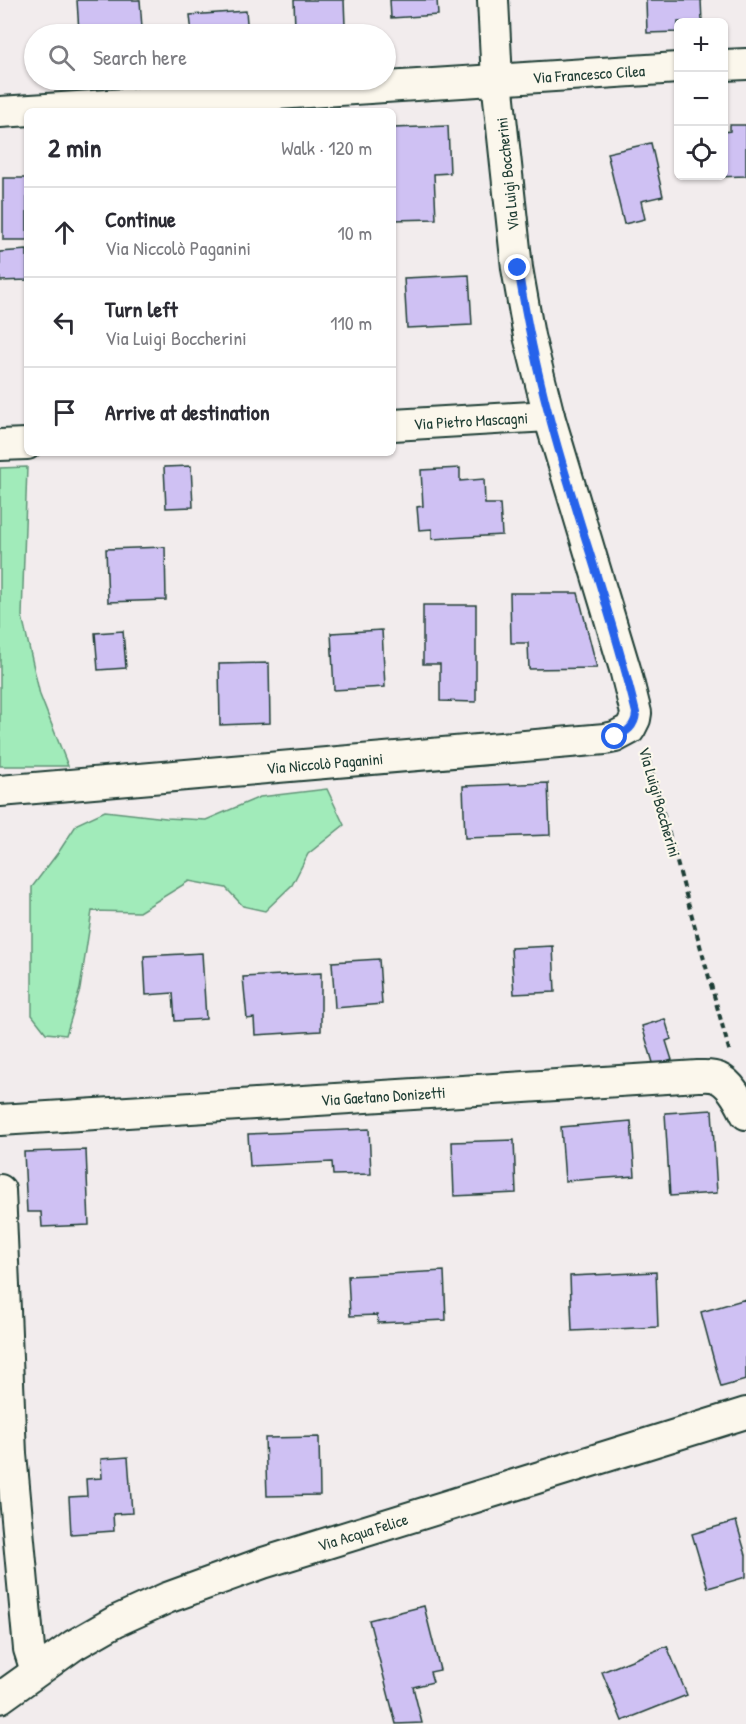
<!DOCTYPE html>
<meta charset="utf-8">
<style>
body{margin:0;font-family:"Patrick Hand",sans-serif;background:#f7f7f7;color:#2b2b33}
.controls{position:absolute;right:18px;top:18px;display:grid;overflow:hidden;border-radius:9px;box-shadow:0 2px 4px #0004}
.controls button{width:54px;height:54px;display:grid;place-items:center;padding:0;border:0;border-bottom:2px solid #e1e1e2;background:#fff;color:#2b2b33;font:30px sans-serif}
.stop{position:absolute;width:18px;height:18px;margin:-14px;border:4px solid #2563eb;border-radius:50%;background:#fff}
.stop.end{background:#2563eb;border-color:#fff;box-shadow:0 2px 6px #0008}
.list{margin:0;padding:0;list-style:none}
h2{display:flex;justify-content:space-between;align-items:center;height:78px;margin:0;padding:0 24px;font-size:26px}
h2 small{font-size:20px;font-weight:400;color:#7c7c81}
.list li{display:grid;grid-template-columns:39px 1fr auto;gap:18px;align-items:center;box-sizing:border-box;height:90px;padding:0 24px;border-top:2px solid #e1e1e2}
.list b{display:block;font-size:22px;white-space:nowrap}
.list p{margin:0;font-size:20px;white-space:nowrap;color:#7c7c81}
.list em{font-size:20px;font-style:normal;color:#7c7c81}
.icon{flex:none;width:33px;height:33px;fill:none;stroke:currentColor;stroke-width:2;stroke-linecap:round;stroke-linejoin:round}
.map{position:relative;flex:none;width:746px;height:1724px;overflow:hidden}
.search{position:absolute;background:#fff;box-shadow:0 2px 4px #0004;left:24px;top:24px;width:372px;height:66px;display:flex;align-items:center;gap:15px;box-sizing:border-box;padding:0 21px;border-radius:33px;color:#7c7c81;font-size:22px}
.panel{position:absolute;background:#fff;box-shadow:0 2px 4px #0004;left:24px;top:108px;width:372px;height:348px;border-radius:9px}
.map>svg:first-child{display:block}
.green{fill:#a1ebba;stroke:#609477;stroke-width:1.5}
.building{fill:#cfc1f3;stroke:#1f3d34;stroke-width:1.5}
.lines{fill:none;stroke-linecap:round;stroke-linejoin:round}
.minor-casing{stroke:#1f3d34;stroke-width:34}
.path{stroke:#1f3d34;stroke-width:4;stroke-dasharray:6 4.5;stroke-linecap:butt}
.minor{stroke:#fbf7ec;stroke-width:30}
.route{stroke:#2563eb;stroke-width:8}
.labels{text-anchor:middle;stroke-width:4.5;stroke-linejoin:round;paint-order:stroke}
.street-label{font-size:16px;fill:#1f3d34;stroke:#fbf7ec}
</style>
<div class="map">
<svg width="746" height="1724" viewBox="0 0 746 1724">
<rect width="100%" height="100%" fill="#f2eced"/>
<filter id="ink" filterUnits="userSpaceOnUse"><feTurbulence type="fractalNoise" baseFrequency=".0167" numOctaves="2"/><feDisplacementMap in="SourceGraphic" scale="12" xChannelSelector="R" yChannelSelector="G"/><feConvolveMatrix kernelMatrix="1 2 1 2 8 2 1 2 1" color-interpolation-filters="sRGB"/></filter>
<g filter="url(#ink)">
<path class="green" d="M 27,467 L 22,616 L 40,695 L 68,766 L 0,766 L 0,468 Z
M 327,789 L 344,825 L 308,854 L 292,885 L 265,911 L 243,906 L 226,888 L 189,881 L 139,912 L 92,911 L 80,989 L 66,1035 L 46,1033 L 32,1015 L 32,887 L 60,850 L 77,824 L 105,811 L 166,818 L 206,820 L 260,797 Z"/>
<path class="building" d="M 77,0 L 140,0 L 142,28 L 79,32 Z
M 294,0 L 344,0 L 345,26 L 295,28 Z
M 390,0 L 437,0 L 438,15 L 391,18 Z
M 646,0 L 701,0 L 702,22 L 678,22 L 678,32 L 647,33 Z
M 246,11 L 248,34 L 192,34 L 190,15 Z
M 730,125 L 746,125 L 746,176 L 715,177 L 715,176 L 724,176 L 724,132 L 730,131 Z
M 448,126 L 450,173 L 434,174 L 436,219 L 393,220 L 393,128 Z
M 651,143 L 663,196 L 641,201 L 645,219 L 624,224 L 607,153 Z
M 3,178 L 27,178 L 27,240 L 3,240 Z
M 27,250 L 27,280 L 0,281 L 0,252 Z
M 469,275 L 472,325 L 407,328 L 404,278 Z
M 191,466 L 193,507 L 166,508 L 164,467 Z
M 460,468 L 460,481 L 484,479 L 485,504 L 500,504 L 502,535 L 432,539 L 432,529 L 419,530 L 417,507 L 423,506 L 421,470 Z
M 165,547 L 166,600 L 108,602 L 106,549 Z
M 510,593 L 578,593 L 597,668 L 529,669 L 528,643 L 511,643 Z
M 423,605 L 476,605 L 476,702 L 440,701 L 440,664 L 423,664 Z
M 382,630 L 385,687 L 334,690 L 331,633 Z
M 123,631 L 126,668 L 98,670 L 95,633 Z
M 269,663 L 270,723 L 220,725 L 219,664 Z
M 548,783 L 550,835 L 465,838 L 463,786 Z
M 553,946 L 555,992 L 514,994 L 511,948 Z
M 202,953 L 206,1019 L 175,1021 L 173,993 L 146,995 L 144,956 Z
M 379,959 L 382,1004 L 335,1008 L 332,962 Z
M 321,973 L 321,1031 L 255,1035 L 254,1018 L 247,1019 L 243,977 Z
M 665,1019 L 671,1039 L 666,1041 L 672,1060 L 654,1066 L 642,1026 Z
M 712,1110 L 717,1193 L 670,1196 L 665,1113 Z
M 631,1121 L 635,1176 L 565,1181 L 561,1127 Z
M 369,1129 L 371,1174 L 333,1175 L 332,1162 L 250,1166 L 248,1134 Z
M 514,1140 L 516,1193 L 454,1196 L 452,1142 Z
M 86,1150 L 89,1225 L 42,1227 L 41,1212 L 27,1212 L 24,1152 Z
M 444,1271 L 446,1320 L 378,1323 L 377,1315 L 350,1316 L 348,1276 Z
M 656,1272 L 658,1327 L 572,1331 L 570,1276 Z
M 746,1299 L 746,1380 L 721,1387 L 701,1312 Z
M 319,1437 L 320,1495 L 267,1496 L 265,1438 Z
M 128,1457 L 132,1513 L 113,1514 L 114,1531 L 71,1534 L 69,1497 L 87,1496 L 86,1479 L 102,1478 L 101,1459 Z
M 736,1521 L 746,1555 L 746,1577 L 708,1588 L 692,1534 Z
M 424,1606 L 440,1670 L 430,1672 L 433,1682 L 413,1687 L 422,1723 L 396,1724 L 369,1620 Z
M 667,1646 L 687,1695 L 622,1721 L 602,1672 Z"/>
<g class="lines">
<defs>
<g id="minor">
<path d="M 724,65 L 746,64"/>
<path id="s1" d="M 0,112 L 678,68"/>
<path id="s2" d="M 393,425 L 549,416"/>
<path d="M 0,445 L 27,444"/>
<path id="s3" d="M 0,791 L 605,739 L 615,737 L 630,729 L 635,719 L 636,713 L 625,669 L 549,416 L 529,336 L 517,268 L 497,80 L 493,0"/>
<path id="s4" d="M 0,1120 L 698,1076 C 704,1076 712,1075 718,1078 C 732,1084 740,1102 746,1114"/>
<path d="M 0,1190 L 11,1454 L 29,1649 L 36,1671"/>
<path id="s5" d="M 0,1698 L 74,1645 L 116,1621 L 167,1598 L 263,1563 L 746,1413"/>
</g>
</defs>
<use href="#minor" class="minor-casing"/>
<path class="path" d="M 646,751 L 730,1053"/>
<use href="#minor" class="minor"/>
</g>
</g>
<g class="lines" filter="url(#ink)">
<path class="route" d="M 518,268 C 526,317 536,367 549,415 C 575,515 612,612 636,713 C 635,727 627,732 615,737"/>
</g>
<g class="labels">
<g class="street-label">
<text dy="6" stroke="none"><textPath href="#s1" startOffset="590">Via Francesco Cilea</textPath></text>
<text transform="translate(507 174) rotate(-96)" y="6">Via Luigi Boccherini</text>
<text dy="6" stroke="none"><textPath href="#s2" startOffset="78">Via Pietro Mascagni</textPath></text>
<text dy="6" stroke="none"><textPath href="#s3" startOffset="326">Via Niccolò Paganini</textPath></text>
<text transform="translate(660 802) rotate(74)" y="6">Via Luigi Boccherini</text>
<text dy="6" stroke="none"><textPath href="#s4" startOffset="384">Via Gaetano Donizetti</textPath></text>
<text dy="6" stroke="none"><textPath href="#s5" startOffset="402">Via Acqua Felice</textPath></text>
</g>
</g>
</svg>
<div class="controls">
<button>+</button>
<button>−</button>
<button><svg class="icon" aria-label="locate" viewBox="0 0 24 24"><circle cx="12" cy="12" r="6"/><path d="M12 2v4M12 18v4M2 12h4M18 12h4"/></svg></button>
</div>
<div class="stop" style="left:615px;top:737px"></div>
<div class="stop end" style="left:518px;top:268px"></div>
<div class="search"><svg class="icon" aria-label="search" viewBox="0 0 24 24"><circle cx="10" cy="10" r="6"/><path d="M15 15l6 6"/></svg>Search here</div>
<section class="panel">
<h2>2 min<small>Walk · 120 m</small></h2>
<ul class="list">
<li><svg class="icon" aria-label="ahead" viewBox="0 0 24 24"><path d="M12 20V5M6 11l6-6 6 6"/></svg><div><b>Continue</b><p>Via Niccolò Paganini</p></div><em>10 m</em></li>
<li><svg class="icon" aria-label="left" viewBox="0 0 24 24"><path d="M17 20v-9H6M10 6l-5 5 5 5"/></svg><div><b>Turn left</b><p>Via Luigi Boccherini</p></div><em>110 m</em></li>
<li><svg class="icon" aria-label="arrive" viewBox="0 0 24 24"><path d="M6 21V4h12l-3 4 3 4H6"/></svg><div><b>Arrive at destination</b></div></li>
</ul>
</section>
</div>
